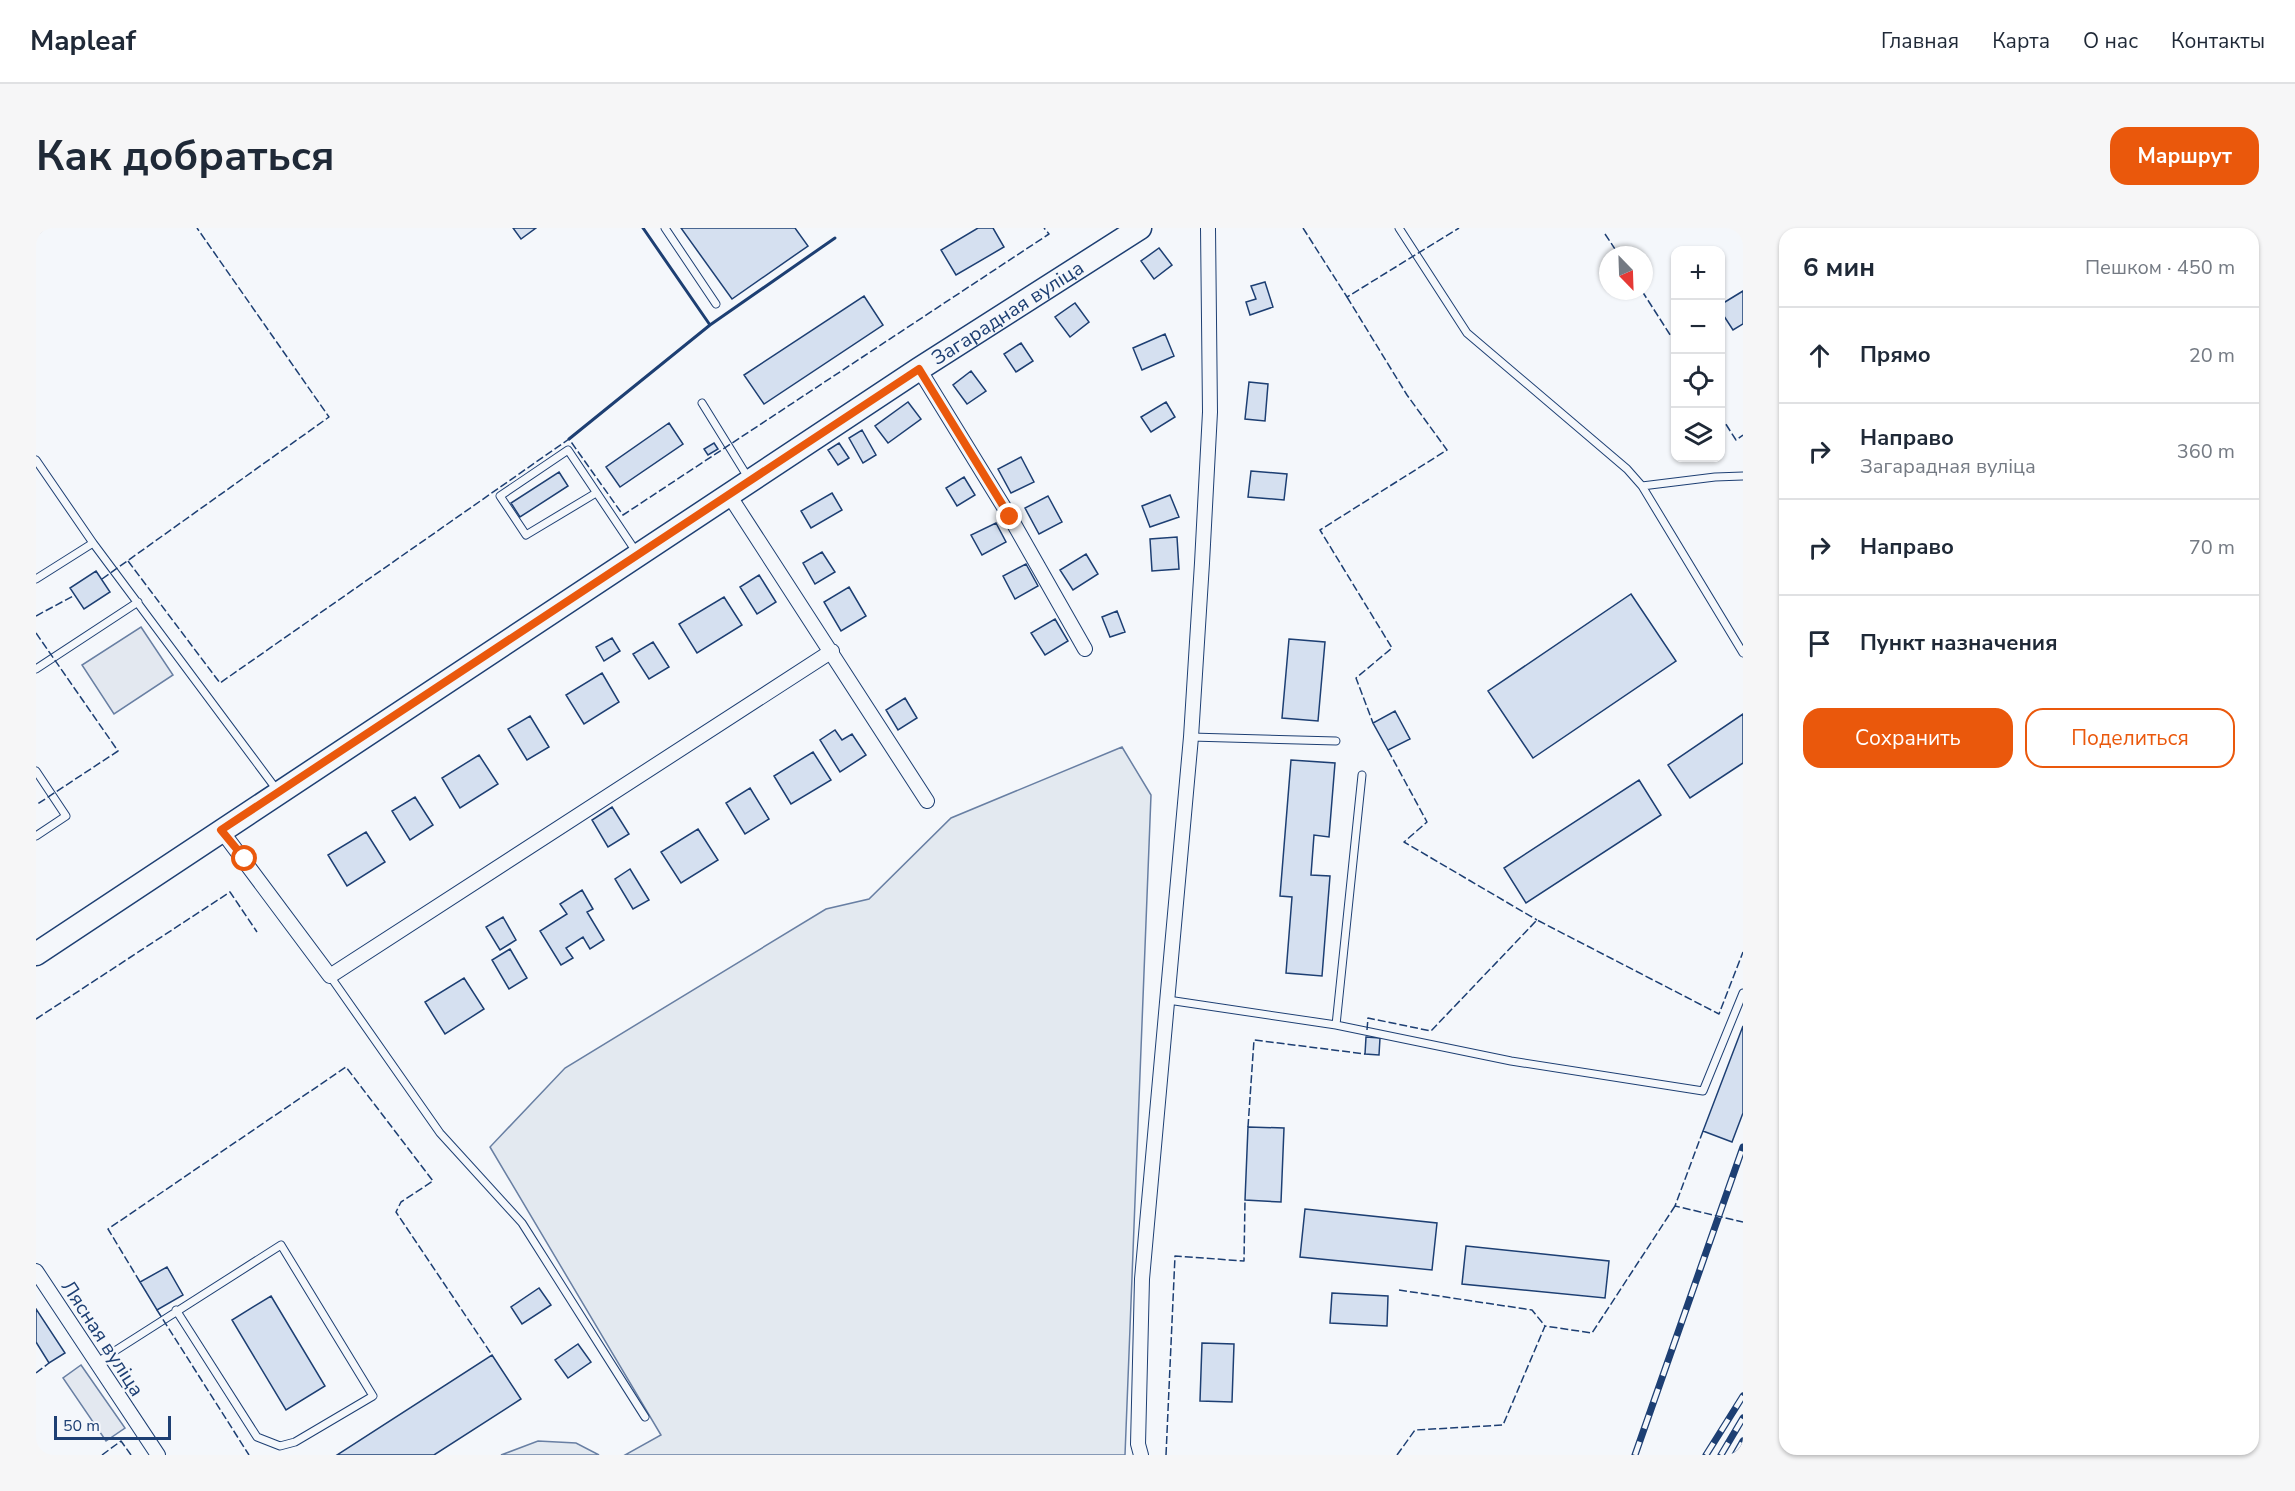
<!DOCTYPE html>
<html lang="ru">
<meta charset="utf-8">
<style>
body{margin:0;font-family:"Nunito Sans",sans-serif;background:#f6f6f7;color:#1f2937}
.controls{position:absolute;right:18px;top:18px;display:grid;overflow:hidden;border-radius:12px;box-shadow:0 2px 4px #0004}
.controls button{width:54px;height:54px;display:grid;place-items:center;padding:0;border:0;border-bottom:2px solid #e0e1e3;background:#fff;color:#1f2937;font:30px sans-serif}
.compass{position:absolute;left:1563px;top:18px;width:54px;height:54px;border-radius:50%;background:#fff;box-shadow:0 2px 4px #0004;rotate:157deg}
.scale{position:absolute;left:18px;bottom:15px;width:117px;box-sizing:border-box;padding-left:6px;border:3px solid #1d3f73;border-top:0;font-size:16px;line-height:21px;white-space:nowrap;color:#1d3f73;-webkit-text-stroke:4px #f4f7fb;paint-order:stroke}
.stop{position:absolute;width:18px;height:18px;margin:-14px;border:4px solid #ea580c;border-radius:50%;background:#fff}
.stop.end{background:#ea580c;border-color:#fff;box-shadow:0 2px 6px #0008}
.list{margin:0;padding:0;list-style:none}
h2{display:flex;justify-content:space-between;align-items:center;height:78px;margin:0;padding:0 24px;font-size:26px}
h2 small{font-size:20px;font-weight:400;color:#747a83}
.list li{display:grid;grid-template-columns:39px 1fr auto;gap:18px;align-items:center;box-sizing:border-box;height:96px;padding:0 24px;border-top:2px solid #e0e1e3}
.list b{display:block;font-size:22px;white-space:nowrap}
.list p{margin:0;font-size:20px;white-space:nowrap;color:#747a83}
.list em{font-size:20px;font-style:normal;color:#747a83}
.actions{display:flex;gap:12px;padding:18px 24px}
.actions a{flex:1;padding:14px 0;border:2px solid #ea580c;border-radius:18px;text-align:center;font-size:21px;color:#ea580c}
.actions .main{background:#ea580c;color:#fff}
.icon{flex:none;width:33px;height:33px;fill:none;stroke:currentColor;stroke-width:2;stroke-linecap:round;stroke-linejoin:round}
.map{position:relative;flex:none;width:1707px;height:1227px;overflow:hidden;border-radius:18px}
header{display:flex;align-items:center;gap:36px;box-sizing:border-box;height:84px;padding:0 30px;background:#fff;border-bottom:2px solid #e0e1e3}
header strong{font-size:28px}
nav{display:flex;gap:33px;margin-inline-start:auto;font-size:21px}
.intro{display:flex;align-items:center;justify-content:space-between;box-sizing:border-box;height:144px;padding:0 36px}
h1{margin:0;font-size:42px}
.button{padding:15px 27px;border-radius:18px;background:#ea580c;color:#fff;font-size:21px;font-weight:700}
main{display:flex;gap:36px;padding:0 36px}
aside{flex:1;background:#fff;border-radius:18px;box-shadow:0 2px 4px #0004}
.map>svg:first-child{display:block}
.green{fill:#e3e9f0;stroke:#687fa3;stroke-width:1.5}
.parking{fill:#e3e8f0;stroke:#687fa3;stroke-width:1.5}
.building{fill:#d5e0f0;stroke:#1d3f73;stroke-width:1.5}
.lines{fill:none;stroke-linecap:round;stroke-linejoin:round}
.service-casing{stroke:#1d3f73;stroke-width:9}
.minor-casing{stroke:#1d3f73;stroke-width:16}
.primary-casing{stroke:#1d3f73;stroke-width:25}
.service{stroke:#f4f7fb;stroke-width:7}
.minor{stroke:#f4f7fb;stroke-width:14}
.primary{stroke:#f4f7fb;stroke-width:22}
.rail-casing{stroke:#1d3f73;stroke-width:7}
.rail{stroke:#f4f7fb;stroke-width:4.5;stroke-dasharray:14;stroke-linecap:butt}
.fence{stroke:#1d3f73;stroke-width:1.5;stroke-dasharray:8 3;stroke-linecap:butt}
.wall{stroke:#1d3f73;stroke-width:3}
.route{stroke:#ea580c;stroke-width:8}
.labels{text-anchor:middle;stroke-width:4.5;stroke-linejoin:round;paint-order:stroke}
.street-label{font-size:20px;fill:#1d3f73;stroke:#f4f7fb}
</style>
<header>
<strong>Mapleaf</strong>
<nav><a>Главная</a><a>Карта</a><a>О нас</a><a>Контакты</a></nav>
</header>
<div class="intro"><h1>Как добраться</h1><a class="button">Маршрут</a></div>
<main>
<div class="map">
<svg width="1707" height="1227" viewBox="0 0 1707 1227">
<rect width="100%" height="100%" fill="#f4f7fb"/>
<path class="green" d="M 1086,519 L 1115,567 L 1089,1227 L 589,1227 L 625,1207 L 454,919 L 529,840 L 790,681 L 833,671 L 915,590 Z
M 502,1213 L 540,1215 L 563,1227 L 465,1227 Z"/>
<path class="parking" d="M 105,399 L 137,447 L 78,486 L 46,437 Z
M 45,1137 L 89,1200 L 70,1213 L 27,1150 Z"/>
<path class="building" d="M 477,0 L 500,0 L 485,11 Z
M 645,0 L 759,0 L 772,18 L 696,71 Z
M 942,0 L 957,0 L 968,19 L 920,47 L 905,22 Z
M 1123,20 L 1136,37 L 1118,51 L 1105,33 Z
M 1229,54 L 1237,79 L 1214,87 L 1210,74 L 1220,71 L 1215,58 Z
M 1707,63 L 1707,96 L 1697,102 L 1684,82 L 1684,77 Z
M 828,68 L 847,97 L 728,176 L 708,147 Z
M 1039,75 L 1053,94 L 1034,109 L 1019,89 Z
M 1129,106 L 1138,128 L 1106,142 L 1097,120 Z
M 985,115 L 997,133 L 980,144 L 968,126 Z
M 935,143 L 950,163 L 931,176 L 917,157 Z
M 1213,154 L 1232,156 L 1229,193 L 1209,191 Z
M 872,174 L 885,191 L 852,215 L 839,198 Z
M 1130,174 L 1139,189 L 1115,204 L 1105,189 Z
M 633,195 L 647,216 L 584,259 L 570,239 Z
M 826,202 L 840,227 L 827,235 L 813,210 Z
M 678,215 L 682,221 L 672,227 L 668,221 Z
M 803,215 L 813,230 L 802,237 L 792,222 Z
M 985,229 L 998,254 L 975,265 L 962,241 Z
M 1215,243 L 1251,246 L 1248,272 L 1212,269 Z
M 523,244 L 532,258 L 484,289 L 475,275 Z
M 928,249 L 939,267 L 921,278 L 910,260 Z
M 796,265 L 806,282 L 775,300 L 765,283 Z
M 1134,267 L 1143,289 L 1114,299 L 1106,278 Z
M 1012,268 L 1026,294 L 1003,306 L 989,280 Z
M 960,295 L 970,314 L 946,327 L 935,307 Z
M 1141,309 L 1143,341 L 1116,343 L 1114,311 Z
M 786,324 L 799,344 L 779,356 L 767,335 Z
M 1050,326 L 1062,346 L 1037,362 L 1024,342 Z
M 990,336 L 1002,358 L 979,371 L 967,348 Z
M 60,343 L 74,364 L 48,381 L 34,360 Z
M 723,347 L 740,374 L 721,386 L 704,359 Z
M 813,359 L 830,388 L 805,403 L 788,374 Z
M 1595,366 L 1640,433 L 1497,530 L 1452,463 Z
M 688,369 L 706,397 L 661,425 L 643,396 Z
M 1081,383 L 1089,404 L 1074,409 L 1066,389 Z
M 1019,391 L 1032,413 L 1009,427 L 995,405 Z
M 576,410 L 584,423 L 568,433 L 560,419 Z
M 1253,411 L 1289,414 L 1282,493 L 1246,490 Z
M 617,414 L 633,439 L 613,451 L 597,426 Z
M 566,445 L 583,474 L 548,496 L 530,467 Z
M 869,470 L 881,490 L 862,502 L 850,482 Z
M 1359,483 L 1374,511 L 1352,522 L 1337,495 Z
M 1707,486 L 1707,535 L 1654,570 L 1632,537 Z
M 494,488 L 513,519 L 491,532 L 472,501 Z
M 799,502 L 806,512 L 816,506 L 830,527 L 804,544 L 784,512 Z
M 777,524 L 795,552 L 755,576 L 738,548 Z
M 443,527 L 462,556 L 424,580 L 406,550 Z
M 1255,532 L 1299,535 L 1293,609 L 1278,607 L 1275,647 L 1294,648 L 1286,748 L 1250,745 L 1256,669 L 1244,668 Z
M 1603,552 L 1625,587 L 1490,675 L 1468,640 Z
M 714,560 L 733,591 L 709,606 L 690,575 Z
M 379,569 L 397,597 L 374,612 L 356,583 Z
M 576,579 L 593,606 L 572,619 L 556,592 Z
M 662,601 L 682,632 L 645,655 L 625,624 Z
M 330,604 L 349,634 L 311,658 L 292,627 Z
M 594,641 L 613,672 L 597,681 L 579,651 Z
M 546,662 L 557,681 L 551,684 L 568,712 L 554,721 L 547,709 L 530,720 L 537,730 L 525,737 L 504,703 L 531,686 L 524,676 Z
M 467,689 L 480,712 L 464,722 L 450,699 Z
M 474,721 L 491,750 L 473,761 L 456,732 Z
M 428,750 L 448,781 L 409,806 L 389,774 Z
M 1707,798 L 1707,885 L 1696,914 L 1667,903 Z
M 1330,809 L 1344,810 L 1343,827 L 1329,826 Z
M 1212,899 L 1248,900 L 1245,974 L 1209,972 Z
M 1269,981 L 1401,995 L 1396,1042 L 1264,1029 Z
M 1430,1018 L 1573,1033 L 1569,1070 L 1426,1056 Z
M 131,1039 L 147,1067 L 121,1082 L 104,1054 Z
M 503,1060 L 515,1077 L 486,1096 L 475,1079 Z
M 1296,1065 L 1352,1068 L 1351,1098 L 1294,1095 Z
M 235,1068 L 289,1158 L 250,1182 L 196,1092 Z
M 0,1081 L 29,1125 L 13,1135 L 0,1114 Z
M 1166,1115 L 1198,1116 L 1196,1174 L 1164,1173 Z
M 542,1116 L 555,1134 L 532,1150 L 519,1132 Z
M 456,1127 L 485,1171 L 398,1227 L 301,1227 Z"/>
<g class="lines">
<defs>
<path id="service" d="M 629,0 L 680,76
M 1363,0 L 1431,105 L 1591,241 L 1606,258 L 1679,249 L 1707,248
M 0,3 L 4,0
M 666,175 L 713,251
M 0,232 L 57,315
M 1606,258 L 1707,425
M 560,265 L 490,307 L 464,268 L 532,222 L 601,325
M 0,351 L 57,315 L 241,562
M 0,441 L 102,374
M 1155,509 L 1300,513
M 0,543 L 30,588 L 0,608
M 294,748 L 404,905 L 486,995 L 609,1189
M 1132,772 L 1300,797 L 1475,833 L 1667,863 L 1707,765
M 1300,797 L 1326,547
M 60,1135 L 245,1017 L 337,1168 L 259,1214 L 244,1218 L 221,1209 L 140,1082"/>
<path id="minor" d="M 883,141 L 974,289 L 1049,421
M 693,267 L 891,573
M 185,602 L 294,748 L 796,423
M 0,1043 L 122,1227
M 1105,1227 L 1102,1216 L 1106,1051 L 1155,509 L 1166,335 L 1174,184 L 1172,0"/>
<g id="primary">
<path id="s1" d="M 0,726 L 883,141 L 1104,0"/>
</g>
</defs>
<use href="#service" class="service-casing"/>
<use href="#minor" class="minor-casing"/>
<use href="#primary" class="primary-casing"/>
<use href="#service" class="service"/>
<use href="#minor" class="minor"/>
<use href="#primary" class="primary"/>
<defs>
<path id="rail" d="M 1599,1227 L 1707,919
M 1670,1227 L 1707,1168
M 1685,1227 L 1707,1190
M 1699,1227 L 1707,1213"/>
</defs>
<use href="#rail" class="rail-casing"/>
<use href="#rail" class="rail"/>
<path class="fence" d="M 1267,0 L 1311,69 L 1423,0
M 1569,6 L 1583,27
M 1606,63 L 1640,116
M 1311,69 L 1371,167 L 1411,222 L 1284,302 L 1356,420 L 1320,450 L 1337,495
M 1684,187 L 1700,212 L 1707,207
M 92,333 L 184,455 L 533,211 L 587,287 L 1013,6 L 1008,0
M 66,351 L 293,189 L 161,0
M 0,388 L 39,367
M 0,405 L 82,523 L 0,577
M 1352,522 L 1391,594 L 1368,614 L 1501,692
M 0,791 L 194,664 L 221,704
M 1331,802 L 1332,790 L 1395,803 L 1501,692 L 1683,786 L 1707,724
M 1212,899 L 1218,812 L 1329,826
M 1667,903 L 1639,978 L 1707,994
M 104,1054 L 72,1001 L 310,839 L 397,953 L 365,974 L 360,984 L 456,1127
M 1363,1062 L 1496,1082 L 1509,1098
M 121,1082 L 213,1227
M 0,1145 L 13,1135
M 66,1227 L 85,1213 L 95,1227
M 1130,1227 L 1139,1028 L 1208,1033 L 1209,972
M 1361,1227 L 1379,1202 L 1467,1197 L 1509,1098 L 1556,1105 L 1639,978"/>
<path class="wall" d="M 607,0 L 674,97
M 533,211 L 674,97 L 799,10"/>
</g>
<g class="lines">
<path class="route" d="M 209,631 L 185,602 L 883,141 L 974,289"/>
</g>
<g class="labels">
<g class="street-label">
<text dy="7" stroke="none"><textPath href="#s1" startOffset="1164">Загарадная вуліца</textPath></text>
<text transform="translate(67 1110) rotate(57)" y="7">Лясная вуліца</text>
</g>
</g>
</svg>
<div class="controls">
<button>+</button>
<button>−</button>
<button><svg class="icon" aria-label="locate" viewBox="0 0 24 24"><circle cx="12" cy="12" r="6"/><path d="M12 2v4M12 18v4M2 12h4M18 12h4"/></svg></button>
<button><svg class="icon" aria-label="layers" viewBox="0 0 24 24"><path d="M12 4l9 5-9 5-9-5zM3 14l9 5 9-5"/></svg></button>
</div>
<svg class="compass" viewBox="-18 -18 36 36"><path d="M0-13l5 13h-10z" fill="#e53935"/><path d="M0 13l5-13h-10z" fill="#747a83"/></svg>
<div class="scale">50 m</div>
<div class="stop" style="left:209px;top:631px"></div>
<div class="stop end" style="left:974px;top:289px"></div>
</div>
<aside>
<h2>6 мин<small>Пешком · 450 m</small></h2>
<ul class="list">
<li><svg class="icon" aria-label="ahead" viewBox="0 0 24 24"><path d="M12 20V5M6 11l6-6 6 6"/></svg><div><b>Прямо</b></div><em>20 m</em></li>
<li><svg class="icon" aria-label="right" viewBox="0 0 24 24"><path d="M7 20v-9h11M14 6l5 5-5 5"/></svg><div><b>Направо</b><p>Загарадная вуліца</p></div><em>360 m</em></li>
<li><svg class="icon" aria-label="right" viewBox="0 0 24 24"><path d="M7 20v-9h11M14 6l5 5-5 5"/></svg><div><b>Направо</b></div><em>70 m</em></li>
<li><svg class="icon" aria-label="arrive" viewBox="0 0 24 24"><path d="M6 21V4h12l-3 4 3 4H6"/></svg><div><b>Пункт назначения</b></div></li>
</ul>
<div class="actions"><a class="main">Сохранить</a><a>Поделиться</a></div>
</aside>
</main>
